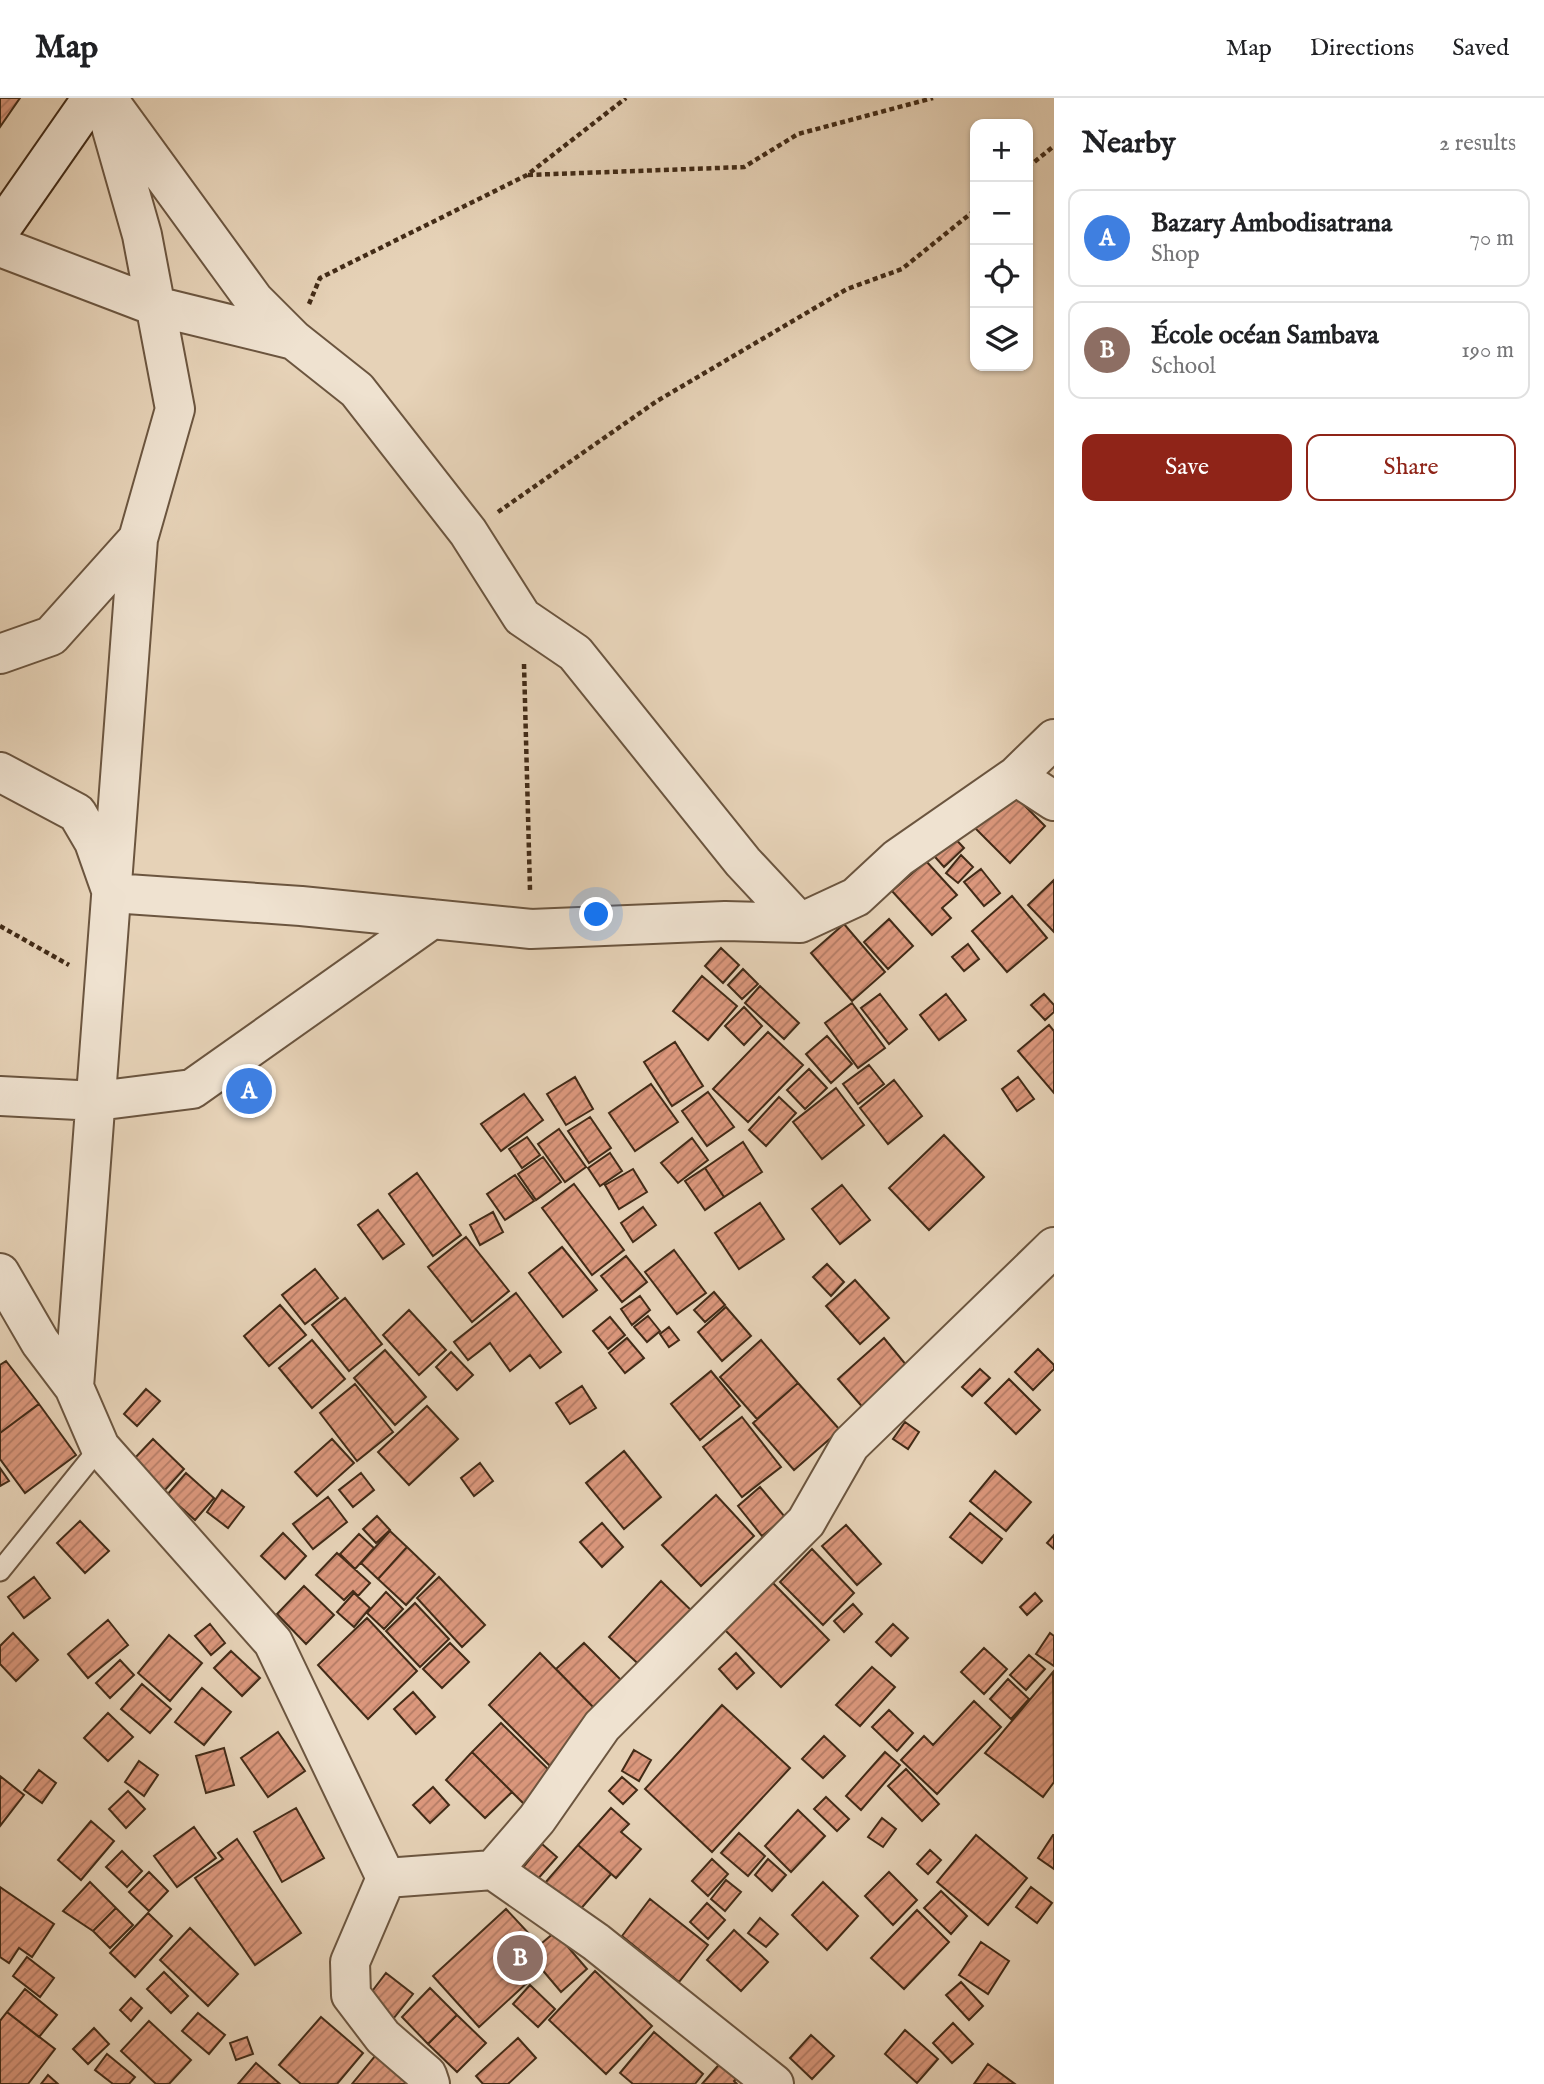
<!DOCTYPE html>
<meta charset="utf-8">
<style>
body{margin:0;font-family:"IM FELL English",serif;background:#f2f2f2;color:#202124}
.controls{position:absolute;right:21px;top:21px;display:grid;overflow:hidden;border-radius:14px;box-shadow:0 2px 5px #0004}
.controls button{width:63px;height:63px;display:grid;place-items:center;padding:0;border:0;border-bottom:2px solid #e0e0e0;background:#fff;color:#202124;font:35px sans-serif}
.you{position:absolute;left:597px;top:817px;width:24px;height:24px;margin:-18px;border:5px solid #fff;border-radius:50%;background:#1a73e8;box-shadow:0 0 0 10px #1a73e833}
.badge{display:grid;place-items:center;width:46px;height:46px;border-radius:50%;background:#8f2418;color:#fff;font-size:23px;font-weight:700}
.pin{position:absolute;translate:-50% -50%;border:4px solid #fff;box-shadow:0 2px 7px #0006}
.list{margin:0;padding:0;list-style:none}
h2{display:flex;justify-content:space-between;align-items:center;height:91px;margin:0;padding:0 28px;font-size:30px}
h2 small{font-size:23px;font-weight:400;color:#757577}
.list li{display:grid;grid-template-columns:46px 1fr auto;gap:21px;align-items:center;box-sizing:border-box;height:98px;margin:0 14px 14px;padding:0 14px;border:2px solid #e0e0e0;border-radius:14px}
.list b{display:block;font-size:26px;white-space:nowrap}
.list p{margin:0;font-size:23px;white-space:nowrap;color:#757577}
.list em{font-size:23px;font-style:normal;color:#757577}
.actions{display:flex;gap:14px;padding:21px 28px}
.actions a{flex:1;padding:16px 0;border:2px solid #8f2418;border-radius:14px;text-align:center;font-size:24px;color:#8f2418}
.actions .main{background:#8f2418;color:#fff}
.icon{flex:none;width:38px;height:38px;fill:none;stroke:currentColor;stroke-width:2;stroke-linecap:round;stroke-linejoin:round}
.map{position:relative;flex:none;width:1054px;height:1986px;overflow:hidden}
header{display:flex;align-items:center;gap:42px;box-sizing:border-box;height:98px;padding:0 35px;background:#fff;border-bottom:2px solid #e0e0e0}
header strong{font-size:33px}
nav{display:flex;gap:38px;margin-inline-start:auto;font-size:24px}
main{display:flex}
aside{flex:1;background:#fff}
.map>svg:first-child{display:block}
.building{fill:url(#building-hatch);stroke:#422b17;stroke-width:2}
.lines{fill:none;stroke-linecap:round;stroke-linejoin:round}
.lane-casing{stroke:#6b553f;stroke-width:23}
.street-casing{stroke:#6b553f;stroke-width:42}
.secondary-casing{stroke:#422b17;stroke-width:42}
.path{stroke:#422b17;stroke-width:4.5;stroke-dasharray:5 3.5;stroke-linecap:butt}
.lane{stroke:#efe2d0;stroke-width:19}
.street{stroke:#efe2d0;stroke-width:38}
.secondary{stroke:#efe2d0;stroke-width:38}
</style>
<header>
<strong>Map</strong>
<nav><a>Map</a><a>Directions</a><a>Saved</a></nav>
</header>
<main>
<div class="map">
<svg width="1054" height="1986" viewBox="0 0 1054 1986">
<defs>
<pattern id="building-hatch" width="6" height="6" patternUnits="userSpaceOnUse" patternTransform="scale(1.75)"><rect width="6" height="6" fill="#db977c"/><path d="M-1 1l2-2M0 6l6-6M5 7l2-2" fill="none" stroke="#b37b65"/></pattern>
</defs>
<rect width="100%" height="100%" fill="#e6d2b7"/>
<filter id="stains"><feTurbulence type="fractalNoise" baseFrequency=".00286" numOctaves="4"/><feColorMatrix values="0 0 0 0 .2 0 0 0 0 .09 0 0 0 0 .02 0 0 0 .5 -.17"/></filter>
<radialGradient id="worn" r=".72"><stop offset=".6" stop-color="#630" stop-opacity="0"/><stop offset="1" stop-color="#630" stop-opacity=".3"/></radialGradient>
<path class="building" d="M 0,0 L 20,0 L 0,29 Z
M 1009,692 L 1045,728 L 1010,765 L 973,728 Z
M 948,733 L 964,750 L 944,769 L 928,751 Z
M 961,757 L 973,769 L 958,785 L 946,775 Z
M 926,763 L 957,797 L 942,810 L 951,820 L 932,837 L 892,793 Z
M 981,771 L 1000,795 L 984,808 L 964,784 Z
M 1054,782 L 1054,834 L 1028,807 Z
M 1012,798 L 1047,840 L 1007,874 L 972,833 Z
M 889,821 L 913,848 L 888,871 L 864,844 Z
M 844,826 L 885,874 L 852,903 L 811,855 Z
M 968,846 L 979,861 L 964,873 L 952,859 Z
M 721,850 L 739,867 L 723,885 L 705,868 Z
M 743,871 L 758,886 L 742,901 L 728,887 Z
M 702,878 L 737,908 L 708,942 L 673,913 Z
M 760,888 L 799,925 L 784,941 L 745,905 Z
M 880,896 L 907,931 L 889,946 L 861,910 Z
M 946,896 L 966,922 L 939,942 L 920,917 Z
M 1044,896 L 1054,907 L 1054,914 L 1045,922 L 1031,907 Z
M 852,905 L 885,950 L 858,970 L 825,925 Z
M 744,909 L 762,928 L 744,947 L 725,928 Z
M 1049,927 L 1054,933 L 1054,995 L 1018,953 Z
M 768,934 L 803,967 L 748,1024 L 713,991 Z
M 827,938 L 852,966 L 831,985 L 806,956 Z
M 675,944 L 703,988 L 672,1008 L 644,964 Z
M 869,967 L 884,986 L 858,1006 L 843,986 Z
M 809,971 L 827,990 L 805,1011 L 787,992 Z
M 575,979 L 593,1011 L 566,1027 L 547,996 Z
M 1018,979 L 1034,1001 L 1017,1013 L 1002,991 Z
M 894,982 L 922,1018 L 888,1046 L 860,1010 Z
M 651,986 L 678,1024 L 635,1053 L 609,1015 Z
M 836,990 L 864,1027 L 822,1061 L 793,1024 Z
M 708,994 L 734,1029 L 707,1048 L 682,1013 Z
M 524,996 L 543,1022 L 501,1053 L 481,1026 Z
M 779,999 L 796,1015 L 766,1048 L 749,1032 Z
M 590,1019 L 611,1050 L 589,1065 L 568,1033 Z
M 559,1031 L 586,1069 L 565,1084 L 538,1046 Z
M 944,1037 L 984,1079 L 929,1132 L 889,1090 Z
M 527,1039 L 540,1057 L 522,1070 L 509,1051 Z
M 692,1040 L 708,1062 L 678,1085 L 661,1065 Z
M 743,1044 L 762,1074 L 724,1099 L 705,1070 Z
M 610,1055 L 622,1073 L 600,1088 L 588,1070 Z
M 543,1059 L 561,1084 L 536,1102 L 518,1076 Z
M 705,1070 L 724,1099 L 705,1112 L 685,1083 Z
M 633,1071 L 647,1094 L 619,1111 L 605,1087 Z
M 417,1075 L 461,1137 L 433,1158 L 389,1096 Z
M 515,1077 L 534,1103 L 505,1122 L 487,1096 Z
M 574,1086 L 624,1152 L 592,1177 L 542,1110 Z
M 842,1087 L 870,1122 L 840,1146 L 812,1111 Z
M 760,1105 L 784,1141 L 739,1171 L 715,1135 Z
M 643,1109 L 656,1127 L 633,1144 L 621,1125 Z
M 378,1112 L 404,1146 L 383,1161 L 358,1127 Z
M 493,1114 L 503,1134 L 480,1147 L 470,1127 Z
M 466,1139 L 509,1193 L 472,1224 L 428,1169 Z
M 562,1149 L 597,1192 L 563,1219 L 529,1175 Z
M 674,1152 L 706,1195 L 677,1216 L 645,1174 Z
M 626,1158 L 647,1184 L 622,1204 L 601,1178 Z
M 827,1166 L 844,1184 L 831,1198 L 813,1179 Z
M 315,1171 L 338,1200 L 305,1226 L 282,1197 Z
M 855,1182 L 889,1220 L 860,1246 L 826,1208 Z
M 714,1194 L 725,1207 L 705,1224 L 694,1212 Z
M 516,1195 L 561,1254 L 540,1270 L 530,1257 L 510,1273 L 490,1245 L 468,1262 L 454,1244 Z
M 640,1198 L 650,1212 L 632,1227 L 621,1211 Z
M 345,1200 L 382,1246 L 349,1273 L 312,1227 Z
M 280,1207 L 306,1237 L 269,1268 L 244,1238 Z
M 726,1209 L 751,1238 L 722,1263 L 698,1234 Z
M 409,1212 L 446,1252 L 419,1277 L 383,1237 Z
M 648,1218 L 660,1233 L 647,1244 L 634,1229 Z
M 610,1219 L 625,1237 L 608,1251 L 593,1233 Z
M 669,1229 L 679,1242 L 669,1249 L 660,1236 Z
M 627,1240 L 644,1260 L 625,1275 L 609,1255 Z
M 884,1240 L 912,1274 L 866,1313 L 838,1281 Z
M 312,1242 L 345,1281 L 312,1310 L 279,1270 Z
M 761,1242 L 798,1285 L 757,1321 L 720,1279 Z
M 1038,1251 L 1054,1267 L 1054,1271 L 1033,1292 L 1015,1274 Z
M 385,1252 L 426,1299 L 395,1327 L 354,1280 Z
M 451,1254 L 473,1277 L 457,1292 L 436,1269 Z
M 6,1263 L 39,1306 L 0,1335 L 0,1267 Z
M 980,1271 L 990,1280 L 972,1298 L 962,1289 Z
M 711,1273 L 740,1308 L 700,1342 L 671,1306 Z
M 1009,1281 L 1040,1312 L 1016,1336 L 985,1305 Z
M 798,1285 L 840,1332 L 794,1372 L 753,1325 Z
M 355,1286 L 393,1334 L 357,1363 L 320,1315 Z
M 582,1288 L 596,1310 L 570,1326 L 556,1305 Z
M 146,1291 L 160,1303 L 137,1328 L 124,1316 Z
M 39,1306 L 76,1357 L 25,1395 L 0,1361 L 0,1335 Z
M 427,1308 L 458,1341 L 409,1387 L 378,1354 Z
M 742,1319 L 781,1369 L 742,1399 L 703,1349 Z
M 905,1324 L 919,1334 L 908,1351 L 893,1341 Z
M 153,1341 L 184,1371 L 164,1393 L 133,1362 Z
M 332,1341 L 354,1365 L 317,1398 L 295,1374 Z
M 624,1353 L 661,1399 L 624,1431 L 586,1385 Z
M 480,1365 L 493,1383 L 474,1398 L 461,1380 Z
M 0,1370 L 9,1383 L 0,1388 Z
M 995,1373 L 1031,1404 L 1006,1433 L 970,1403 Z
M 186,1375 L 214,1400 L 195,1422 L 167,1397 Z
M 361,1375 L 374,1392 L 353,1409 L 339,1392 Z
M 760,1389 L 785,1419 L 762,1438 L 738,1408 Z
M 222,1392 L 244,1409 L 228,1430 L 207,1414 Z
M 716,1397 L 754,1438 L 701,1488 L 662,1447 Z
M 328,1399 L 347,1424 L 313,1451 L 293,1426 Z
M 970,1415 L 1002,1441 L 982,1465 L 950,1439 Z
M 377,1418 L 390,1432 L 376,1445 L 363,1431 Z
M 80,1423 L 109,1453 L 85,1475 L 57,1445 Z
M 602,1425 L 623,1449 L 602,1469 L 580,1444 Z
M 846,1427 L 881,1466 L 857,1487 L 822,1448 Z
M 390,1433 L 407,1449 L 378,1481 L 361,1465 Z
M 283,1435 L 306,1458 L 285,1481 L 261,1458 Z
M 359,1436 L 374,1450 L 355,1471 L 340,1456 Z
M 1054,1437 L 1054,1451 L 1047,1445 Z
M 407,1449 L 435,1476 L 406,1507 L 378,1481 Z
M 812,1451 L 854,1495 L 823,1527 L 780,1484 Z
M 337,1455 L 370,1485 L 358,1498 L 353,1493 L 344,1502 L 316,1477 Z
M 34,1479 L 50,1500 L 24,1520 L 8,1499 Z
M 439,1479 L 485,1527 L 462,1549 L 417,1500 Z
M 661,1483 L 696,1517 L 645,1572 L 609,1539 Z
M 771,1483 L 829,1542 L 781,1589 L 723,1530 Z
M 304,1488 L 334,1517 L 306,1546 L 277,1516 Z
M 386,1494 L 403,1511 L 384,1531 L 367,1515 Z
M 354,1495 L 370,1510 L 354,1529 L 337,1514 Z
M 1035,1495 L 1042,1503 L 1027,1517 L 1020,1509 Z
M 415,1505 L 449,1541 L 420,1569 L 386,1533 Z
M 853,1506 L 862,1516 L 844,1534 L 834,1523 Z
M 367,1520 L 417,1573 L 368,1621 L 318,1567 Z
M 108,1522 L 128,1547 L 88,1580 L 68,1556 Z
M 210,1526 L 225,1545 L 211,1557 L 195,1538 Z
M 893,1526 L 908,1540 L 891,1558 L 876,1544 Z
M 13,1535 L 38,1562 L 16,1583 L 0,1566 L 0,1548 Z
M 1050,1535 L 1054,1538 L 1054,1568 L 1036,1556 Z
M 169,1537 L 202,1565 L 170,1603 L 138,1575 Z
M 450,1545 L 469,1564 L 442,1590 L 423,1571 Z
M 584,1545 L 623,1584 L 596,1612 L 556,1571 Z
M 984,1550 L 1007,1571 L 984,1596 L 961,1574 Z
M 231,1553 L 260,1580 L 242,1598 L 214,1570 Z
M 540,1555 L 596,1612 L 552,1670 L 489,1607 Z
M 736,1555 L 754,1575 L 737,1591 L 719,1571 Z
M 1029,1557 L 1045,1571 L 1026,1592 L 1010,1577 Z
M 120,1562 L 134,1577 L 110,1600 L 96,1585 Z
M 872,1569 L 895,1589 L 860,1628 L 836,1607 Z
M 1053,1574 L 1054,1684 L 1043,1699 L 985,1655 Z
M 1008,1581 L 1029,1601 L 1011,1621 L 990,1601 Z
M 142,1586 L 171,1611 L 150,1635 L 121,1611 Z
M 202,1590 L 231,1614 L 204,1647 L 175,1624 Z
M 413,1594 L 435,1619 L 416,1636 L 394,1611 Z
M 974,1603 L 1001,1629 L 937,1696 L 901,1662 L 924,1638 L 933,1647 Z
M 722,1607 L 790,1670 L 712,1754 L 645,1691 Z
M 889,1612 L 913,1635 L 897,1653 L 872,1629 Z
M 108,1615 L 133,1639 L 108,1663 L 84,1640 Z
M 501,1625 L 553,1676 L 524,1706 L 472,1654 Z
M 278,1634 L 305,1673 L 268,1699 L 241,1660 Z
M 824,1638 L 845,1658 L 823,1680 L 802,1661 Z
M 224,1650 L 234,1687 L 206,1695 L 196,1658 Z
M 634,1652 L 651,1662 L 639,1683 L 622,1673 Z
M 472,1654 L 512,1694 L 485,1720 L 446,1682 Z
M 885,1654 L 900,1667 L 861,1712 L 846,1698 Z
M 139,1663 L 158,1677 L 144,1698 L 125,1684 Z
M 906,1671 L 939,1706 L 922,1723 L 888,1688 Z
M 39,1672 L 56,1685 L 42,1705 L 24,1692 Z
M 0,1678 L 24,1697 L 0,1728 Z
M 622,1679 L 637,1692 L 623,1706 L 609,1693 Z
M 433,1689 L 449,1707 L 430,1725 L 413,1707 Z
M 128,1693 L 145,1711 L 126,1730 L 109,1711 Z
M 826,1699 L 849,1721 L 837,1733 L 814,1711 Z
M 296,1710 L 324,1760 L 282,1784 L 254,1734 Z
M 611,1710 L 629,1726 L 621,1734 L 641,1751 L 616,1780 L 578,1747 Z
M 798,1712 L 825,1738 L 791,1774 L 765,1748 Z
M 882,1720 L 896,1731 L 883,1749 L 868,1739 Z
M 91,1723 L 114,1743 L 81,1782 L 58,1762 Z
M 194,1729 L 216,1760 L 177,1789 L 154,1758 Z
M 739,1735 L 765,1758 L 748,1778 L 721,1755 Z
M 976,1737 L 1027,1780 L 988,1827 L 937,1784 Z
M 1053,1737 L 1054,1737 L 1054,1771 L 1038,1760 Z
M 237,1741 L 301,1835 L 255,1867 L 195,1780 L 223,1761 L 218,1755 Z
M 542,1746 L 557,1759 L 536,1783 L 522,1771 Z
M 578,1747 L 611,1776 L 578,1814 L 545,1785 Z
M 930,1752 L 941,1762 L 928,1776 L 917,1766 Z
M 122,1753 L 142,1773 L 127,1789 L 106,1769 Z
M 712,1761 L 728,1776 L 708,1798 L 692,1783 Z
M 768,1761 L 786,1777 L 772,1793 L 755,1777 Z
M 149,1774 L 168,1793 L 149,1813 L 129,1794 Z
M 889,1774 L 917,1802 L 893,1827 L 865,1798 Z
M 726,1782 L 741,1794 L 725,1813 L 711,1801 Z
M 90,1784 L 116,1810 L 93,1833 L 63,1813 Z
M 823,1784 L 858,1818 L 827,1852 L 792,1817 Z
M 0,1789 L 54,1826 L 32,1859 L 19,1850 L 9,1865 L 0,1859 Z
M 1031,1789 L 1052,1805 L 1037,1825 L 1016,1809 Z
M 941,1793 L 967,1818 L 951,1836 L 924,1810 Z
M 650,1801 L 708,1847 L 679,1884 L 622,1838 Z
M 707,1805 L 725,1822 L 708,1841 L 690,1824 Z
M 116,1810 L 133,1827 L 110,1850 L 93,1833 Z
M 506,1811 L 533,1840 L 521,1851 L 541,1872 L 479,1929 L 433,1878 Z
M 917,1812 L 949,1844 L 904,1891 L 871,1860 Z
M 148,1815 L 172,1838 L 135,1879 L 110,1855 Z
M 760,1820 L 778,1836 L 766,1849 L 748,1835 Z
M 190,1830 L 238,1876 L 208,1908 L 160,1862 Z
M 734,1832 L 768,1864 L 741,1893 L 707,1862 Z
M 555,1834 L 587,1871 L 561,1894 L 529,1856 Z
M 981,1844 L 1009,1863 L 988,1896 L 959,1877 Z
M 27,1859 L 54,1880 L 40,1899 L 13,1878 Z
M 595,1873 L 652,1928 L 606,1976 L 549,1922 Z
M 164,1874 L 188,1898 L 171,1915 L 147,1891 Z
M 386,1875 L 413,1896 L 393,1921 L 367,1900 Z
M 961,1884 L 983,1908 L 969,1922 L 946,1897 Z
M 530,1887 L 555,1911 L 538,1929 L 513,1906 Z
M 430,1890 L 457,1917 L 428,1946 L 402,1919 Z
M 25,1891 L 57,1917 L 39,1939 L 7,1914 Z
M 131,1900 L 142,1910 L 131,1923 L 120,1912 Z
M 7,1914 L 55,1951 L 28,1986 L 0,1986 L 0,1923 Z
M 198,1915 L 225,1937 L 209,1956 L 182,1933 Z
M 457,1917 L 486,1945 L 457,1974 L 428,1946 Z
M 321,1919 L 363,1955 L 337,1986 L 301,1986 L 279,1967 Z
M 149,1923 L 191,1962 L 169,1986 L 156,1986 L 121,1953 Z
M 953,1925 L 973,1946 L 952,1965 L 933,1945 Z
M 94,1930 L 109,1946 L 88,1966 L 73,1951 Z
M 905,1932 L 938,1961 L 917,1985 L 885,1956 Z
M 654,1934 L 703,1976 L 695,1986 L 633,1986 L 620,1975 Z
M 811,1937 L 834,1958 L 812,1981 L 790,1960 Z
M 247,1939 L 253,1956 L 236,1962 L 230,1945 Z
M 518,1940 L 536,1960 L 508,1986 L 483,1986 L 476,1978 Z
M 107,1956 L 135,1979 L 129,1986 L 113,1986 L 95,1972 Z
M 375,1958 L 412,1984 L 412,1986 L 352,1986 Z
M 723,1962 L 740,1977 L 734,1983 L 737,1986 L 702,1986 Z
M 256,1965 L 280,1986 L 238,1986 Z
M 988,1966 L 1015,1986 L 974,1986 Z
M 48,1977 L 58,1986 L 41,1986 Z"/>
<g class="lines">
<defs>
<path id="lane" d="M 0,1473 L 100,1349"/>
<path id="street" d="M 107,0 L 254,202 L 294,242 L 357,292 L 468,434 L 522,519 L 575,555 L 743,764 L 800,825
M 0,149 L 155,208 L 294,242
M 0,556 L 51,538 L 138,441 L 175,311 L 142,137 L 107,14
M 0,674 L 77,715 L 94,744 L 112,795 L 301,808 L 531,831 L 725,823 L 800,825 L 856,799 L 898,760 L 1016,678 L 1054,641
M 1016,678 L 1054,703
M 0,998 L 97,1003 L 192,991 L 432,821
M 0,1175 L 40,1244 L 74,1289 L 100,1349 L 273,1544 L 386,1780 L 493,1772 L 596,1844 L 774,1986
M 74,1289 L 138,441
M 493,1772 L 537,1721 L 602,1628 L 806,1424 L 850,1347 L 1054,1149
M 386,1780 L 350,1864 L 351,1897 L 383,1939 L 427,1977 L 430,1986"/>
<path id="secondary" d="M 0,132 L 92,0"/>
</defs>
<use href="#lane" class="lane-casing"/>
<use href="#street" class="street-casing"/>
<use href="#secondary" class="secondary-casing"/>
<path class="path" d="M 1028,69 L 1054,48
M 528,77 L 744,69 L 798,36 L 933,0
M 309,206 L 320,180 L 527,77 L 626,0
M 498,414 L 657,303 L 847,191 L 902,171 L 975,112
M 524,566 L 530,792
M 0,828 L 69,867"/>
<use href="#lane" class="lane"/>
<use href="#street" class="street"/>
<use href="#secondary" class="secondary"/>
</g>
<rect width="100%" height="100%" filter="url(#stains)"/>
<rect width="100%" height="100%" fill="url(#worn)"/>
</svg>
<div class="controls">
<button>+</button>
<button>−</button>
<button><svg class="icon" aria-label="locate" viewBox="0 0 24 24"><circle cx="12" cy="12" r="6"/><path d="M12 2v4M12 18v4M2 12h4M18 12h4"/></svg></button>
<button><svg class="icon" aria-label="layers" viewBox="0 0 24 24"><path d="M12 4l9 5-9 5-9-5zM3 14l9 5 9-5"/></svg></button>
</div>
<div class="you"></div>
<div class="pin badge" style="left:249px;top:993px;background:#3f7fe0">A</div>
<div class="pin badge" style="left:520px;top:1860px;background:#8d6e63">B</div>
</div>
<aside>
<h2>Nearby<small>2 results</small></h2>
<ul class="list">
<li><span class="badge" style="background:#3f7fe0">A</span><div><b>Bazary Ambodisatrana</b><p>Shop</p></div><em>70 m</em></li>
<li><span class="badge" style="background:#8d6e63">B</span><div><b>École océan Sambava</b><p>School</p></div><em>190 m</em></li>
</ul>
<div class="actions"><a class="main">Save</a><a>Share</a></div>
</aside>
</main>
